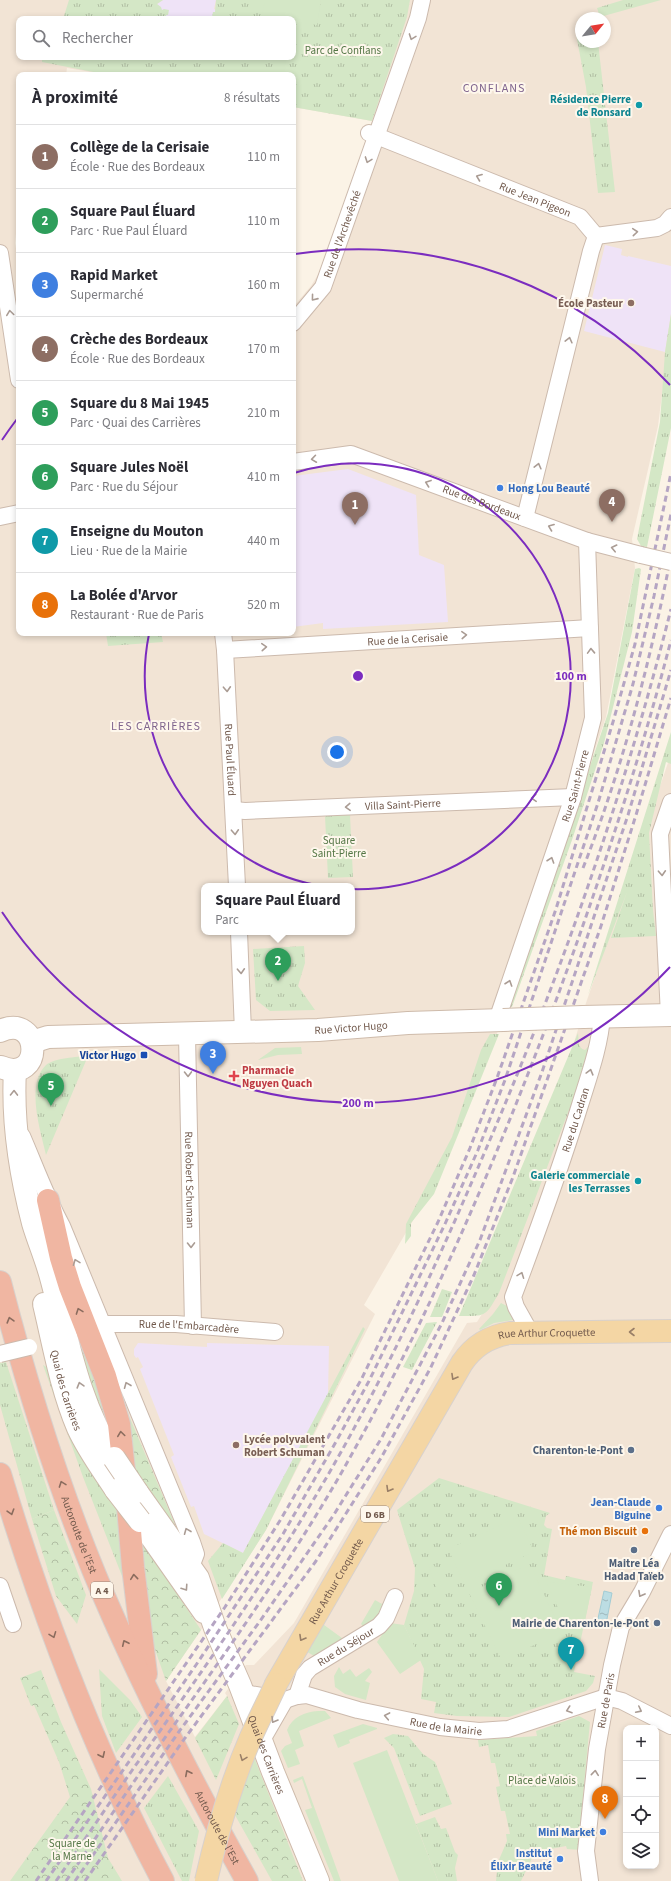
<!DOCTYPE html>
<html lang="fr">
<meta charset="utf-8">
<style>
body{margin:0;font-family:"Source Sans 3",sans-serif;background:#f7f7f7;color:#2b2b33}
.controls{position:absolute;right:12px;bottom:12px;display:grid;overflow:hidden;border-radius:8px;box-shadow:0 2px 6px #0003}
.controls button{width:36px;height:36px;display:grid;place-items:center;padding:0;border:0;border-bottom:1px solid #e1e1e2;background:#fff;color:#2b2b33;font:20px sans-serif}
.compass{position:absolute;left:575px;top:12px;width:36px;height:36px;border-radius:50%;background:#fff;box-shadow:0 2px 6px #0003;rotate:60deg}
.you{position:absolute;left:337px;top:752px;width:14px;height:14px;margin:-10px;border:3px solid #fff;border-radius:50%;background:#1a73e8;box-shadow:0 0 0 6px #1a73e833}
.badge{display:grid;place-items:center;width:26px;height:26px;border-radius:50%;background:#d93025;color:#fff;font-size:13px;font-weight:700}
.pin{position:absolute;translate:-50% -33px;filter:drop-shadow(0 1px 2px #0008)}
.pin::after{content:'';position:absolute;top:21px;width:14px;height:12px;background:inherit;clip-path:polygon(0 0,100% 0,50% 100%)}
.popup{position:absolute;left:201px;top:883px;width:154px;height:52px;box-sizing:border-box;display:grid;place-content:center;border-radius:8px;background:#fff;filter:drop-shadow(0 1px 3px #0005);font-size:13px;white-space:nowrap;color:#7c7c81}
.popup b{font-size:15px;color:#2b2b33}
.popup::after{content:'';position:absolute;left:50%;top:100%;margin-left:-8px;border:8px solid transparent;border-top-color:#fff}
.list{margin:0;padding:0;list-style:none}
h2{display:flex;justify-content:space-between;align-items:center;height:52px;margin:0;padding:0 16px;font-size:17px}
h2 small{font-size:13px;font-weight:400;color:#7c7c81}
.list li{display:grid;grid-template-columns:26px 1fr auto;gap:12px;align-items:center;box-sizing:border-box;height:64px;padding:0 16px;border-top:1px solid #e1e1e2}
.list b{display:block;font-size:15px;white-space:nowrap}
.list p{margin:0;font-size:13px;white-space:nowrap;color:#7c7c81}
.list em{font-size:13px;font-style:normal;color:#7c7c81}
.icon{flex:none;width:22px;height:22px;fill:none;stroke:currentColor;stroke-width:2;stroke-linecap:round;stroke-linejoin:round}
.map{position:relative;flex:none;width:671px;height:1881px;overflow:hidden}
.search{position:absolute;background:#fff;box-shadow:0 2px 6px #0003;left:16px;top:16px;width:280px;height:44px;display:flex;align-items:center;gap:10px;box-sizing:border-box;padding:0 14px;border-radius:8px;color:#7c7c81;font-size:15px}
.panel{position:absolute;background:#fff;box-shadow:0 2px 6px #0003;left:16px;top:72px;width:280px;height:564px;border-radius:8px}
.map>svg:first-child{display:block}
.residential{fill:#f2e4d5;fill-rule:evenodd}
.education{fill:#efe3f7}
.grass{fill:url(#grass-tufts)}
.forest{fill:url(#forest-crowns)}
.garden{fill:#d4e7c6}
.water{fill:url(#water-ripples);stroke:#a3ccd4}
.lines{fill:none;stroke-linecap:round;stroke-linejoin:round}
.street-casing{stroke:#ccbaad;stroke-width:18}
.secondary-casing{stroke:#cebbab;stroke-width:24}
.primary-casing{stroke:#d8d1cd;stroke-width:24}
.highway-casing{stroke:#d8d1cd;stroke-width:24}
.street{stroke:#fff;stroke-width:16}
.secondary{stroke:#fff;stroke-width:22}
.primary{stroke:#f4d6a4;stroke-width:22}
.highway{stroke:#f0b6a2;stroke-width:22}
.rail{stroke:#b5a5c3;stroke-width:3;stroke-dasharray:6 4;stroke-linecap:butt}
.street-bridge-casing{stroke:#ccbaad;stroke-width:18;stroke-linecap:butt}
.secondary-bridge-casing{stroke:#cebbab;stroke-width:24;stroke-linecap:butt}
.primary-bridge-casing{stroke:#d8d1cd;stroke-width:24;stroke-linecap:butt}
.street-bridge{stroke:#fff;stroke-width:16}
.secondary-bridge{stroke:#fff;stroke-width:22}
.primary-bridge{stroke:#f4d6a4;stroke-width:22}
.oneway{stroke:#aa9c94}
.oneway2{stroke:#8b6c5e}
.oneway3{stroke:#997f67}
.ring{fill:none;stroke:#7b2cbf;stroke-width:2}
.culture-dot{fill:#0f9aa8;stroke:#fef7ec;stroke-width:1.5}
.education-dot{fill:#8d6e63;stroke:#fef7ec;stroke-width:1.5}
.shop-dot{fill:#3f7fe0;stroke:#fef7ec;stroke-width:1.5}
.transit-dot{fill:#1a4fb4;stroke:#fef7ec;stroke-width:1.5}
.health-dot{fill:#e0444e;stroke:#fef7ec;stroke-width:1.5}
.service-dot{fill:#5c6f8a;stroke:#fef7ec;stroke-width:1.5}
.food-dot{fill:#e8710a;stroke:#fef7ec;stroke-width:1.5}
.labels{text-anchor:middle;stroke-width:4;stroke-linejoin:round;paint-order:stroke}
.shield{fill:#fef7ec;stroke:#9c897d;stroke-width:1}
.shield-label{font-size:10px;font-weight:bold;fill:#725a4d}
.park-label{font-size:11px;fill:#547746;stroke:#fef7ec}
.culture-label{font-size:11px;font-weight:bold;fill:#0d838f;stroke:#fef7ec;text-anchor:end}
.street-label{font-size:11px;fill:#725a4d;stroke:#fef7ec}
.education-label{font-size:11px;font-weight:bold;fill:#785e54;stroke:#fef7ec;text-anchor:end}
.shop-label{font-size:11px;font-weight:bold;fill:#366cbe;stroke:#fef7ec;text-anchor:end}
.transit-label{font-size:11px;font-weight:bold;fill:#164399;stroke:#fef7ec;text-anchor:end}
.health-label{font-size:11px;font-weight:bold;fill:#be3a42;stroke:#fef7ec;text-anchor:start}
.service-label{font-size:11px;font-weight:bold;fill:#4e5e75;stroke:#fef7ec;text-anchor:end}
.food-label{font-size:11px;font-weight:bold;fill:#c56008;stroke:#fef7ec;text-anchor:end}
.neighbourhood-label{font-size:12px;letter-spacing:1px;fill:#80658e;stroke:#fef7ec}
.centre{fill:#7b2cbf;stroke:#fef7ec;stroke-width:2}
.ring-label{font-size:12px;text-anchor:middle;font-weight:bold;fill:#7b2cbf;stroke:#fef7ec;stroke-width:4;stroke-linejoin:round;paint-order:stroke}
</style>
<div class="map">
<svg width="671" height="1881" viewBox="0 0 671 1881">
<defs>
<pattern id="grass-tufts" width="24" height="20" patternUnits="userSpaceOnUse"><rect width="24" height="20" fill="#d4e7c6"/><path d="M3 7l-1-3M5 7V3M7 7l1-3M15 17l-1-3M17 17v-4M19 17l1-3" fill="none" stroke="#b0bea3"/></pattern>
<pattern id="forest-crowns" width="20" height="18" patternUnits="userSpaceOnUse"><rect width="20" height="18" fill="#d4e7c6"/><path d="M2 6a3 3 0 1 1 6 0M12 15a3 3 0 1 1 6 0" fill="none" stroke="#b0bea3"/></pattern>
<pattern id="water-ripples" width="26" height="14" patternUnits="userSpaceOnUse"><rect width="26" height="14" fill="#bcdde3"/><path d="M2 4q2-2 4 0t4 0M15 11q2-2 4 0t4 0" fill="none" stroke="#9db6ba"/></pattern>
</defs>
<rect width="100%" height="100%" fill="#fbf3e6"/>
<path class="residential" d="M 0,0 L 671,0 L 671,324 L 658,426 L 632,539 L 635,568 L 606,717 L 507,1009 L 437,1179 L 364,1305 L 375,1314 L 266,1530 L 201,1630 L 166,1681 L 195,1737 L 227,1696 L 225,1693 L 246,1665 L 254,1665 L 294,1623 L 467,1323 L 477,1322 L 482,1314 L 521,1217 L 586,1003 L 671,754 L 671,1881 L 0,1881 ZM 581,18 L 605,18 L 605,42 L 581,42 ZM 19,19 L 293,19 L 293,57 L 19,57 ZM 67,68 L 109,75 L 293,75 L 293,107 L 372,121 L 366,142 L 319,273 L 311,286 L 293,307 L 293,633 L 19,633 L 19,265 L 15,243 L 19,206 L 19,75 L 66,75 ZM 204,886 L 352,886 L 352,932 L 204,932 ZM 626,1728 L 656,1728 L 656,1866 L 626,1866 Z"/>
<path class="education" d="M 163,0 L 216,0 L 214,9 L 216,10 L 212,17 L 214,19 L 204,18 L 204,19 L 175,19 L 170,17 L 169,19 L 167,18 L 157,4 Z
M 605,245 L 622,249 L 621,255 L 628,257 L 628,256 L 671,266 L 671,314 L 665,352 L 584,331 Z
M 348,469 L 416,495 L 419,555 L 444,565 L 448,622 L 323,629 L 323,623 L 293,627 L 293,476 Z
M 138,1343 L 207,1347 L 207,1343 L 329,1346 L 328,1395 L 243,1553 L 204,1534 L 194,1506 L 191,1507 L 171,1457 L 174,1455 L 140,1369 L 143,1367 L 138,1357 L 136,1358 L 134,1355 L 134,1349 Z"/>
<path class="grass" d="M 69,0 L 163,0 L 157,4 L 161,7 L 162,10 L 164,9 L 169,10 L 168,15 L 166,15 L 167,18 L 170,17 L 175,18 L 175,19 L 63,19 Z
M 216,0 L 410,0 L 407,17 L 372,121 L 293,107 L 293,75 L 109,75 L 42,62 L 42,57 L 293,57 L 293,19 L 214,19 L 212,17 L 213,12 L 215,12 Z
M 623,0 L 661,0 L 600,17 L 597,8 Z
M 581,33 L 581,42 L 598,42 L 615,192 L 598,193 L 586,87 L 576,34 Z
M 671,314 L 671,428 L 647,547 L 641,546 L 637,539 L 660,422 L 665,352 Z
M 639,568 L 641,569 L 632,632 L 604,743 L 572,840 L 512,1007 L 509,1005 L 608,713 L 635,569 Z
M 106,633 L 161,633 L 163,642 L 108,646 Z
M 671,732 L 671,764 L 666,762 L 649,833 L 653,910 L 656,936 L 611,938 L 627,892 L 588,995 Z
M 350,815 L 353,877 L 328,878 L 325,816 Z
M 304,946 L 305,963 L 298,986 L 315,1010 L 270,1011 L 256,1000 L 253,949 Z
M 578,1033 C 579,1040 577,1048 585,1050 L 594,1040 L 575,1109 L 569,1110 L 499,1293 C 485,1317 487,1316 459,1316 Z
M 490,1034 L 499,1034 L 434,1194 L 411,1223 L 411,1236 L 405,1244 L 406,1224 L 452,1137 L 481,1050 Z
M 88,1056 L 46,1155 C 41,1132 25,1085 46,1065 C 54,1058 77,1057 88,1056 Z
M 442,1289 L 452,1292 L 442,1317 L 430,1317 Z
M 437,1322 L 412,1370 L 403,1367 L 426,1323 Z
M 363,1327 L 365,1329 L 266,1530 L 222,1599 L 208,1561 L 223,1543 L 243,1553 Z
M 6,1362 L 54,1510 L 32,1519 L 0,1405 L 0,1363 Z
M 43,1365 L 53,1371 L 117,1507 L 127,1581 L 122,1576 L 83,1477 Z
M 439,1478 L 550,1513 L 546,1516 L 544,1525 L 547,1528 L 552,1529 L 544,1575 L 565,1580 L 566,1576 L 593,1582 L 574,1672 L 595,1676 L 593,1683 L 586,1691 L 509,1717 L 457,1716 L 434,1713 L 436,1702 L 421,1699 L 424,1669 L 404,1625 L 414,1591 L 415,1568 L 397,1510 Z
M 99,1669 L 130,1700 L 142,1717 L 116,1753 L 102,1716 Z
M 579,1716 L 590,1722 L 579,1838 L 581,1850 L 567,1849 L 566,1846 L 535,1852 L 521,1881 L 496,1881 L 498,1862 L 507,1841 L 506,1834 L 510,1834 L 505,1811 L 501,1811 L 496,1787 L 500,1786 L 495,1763 L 491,1763 L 488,1745 L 479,1747 L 478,1740 L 537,1736 L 536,1731 Z
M 393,1734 L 408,1736 L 423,1754 L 435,1762 L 452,1804 L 420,1816 L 394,1748 L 384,1738 Z
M 168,1776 L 199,1831 L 189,1881 L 182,1881 L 144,1808 Z
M 435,1817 L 441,1829 L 446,1828 L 455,1852 L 458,1855 L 455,1868 L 457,1881 L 438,1881 L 416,1824 Z"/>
<path class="forest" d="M 61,1279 L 101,1380 L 113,1447 L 91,1404 Z
M 116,1385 L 187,1553 L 132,1476 Z
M 54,1510 L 86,1595 L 77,1624 L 56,1596 L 32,1519 Z
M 136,1532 L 201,1630 L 166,1681 L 145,1621 Z
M 41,1670 L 61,1722 L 91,1789 L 108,1858 L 122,1881 L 10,1881 L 70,1797 L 59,1762 L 34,1705 L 31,1706 L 20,1678 Z
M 227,1696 L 239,1724 L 216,1780 L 195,1738 Z
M 252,1752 L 303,1881 L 272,1881 L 231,1808 Z"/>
<path class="garden" d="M 265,0 L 321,0 L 317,25 L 293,21 L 293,19 L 262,16 Z
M 301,1047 L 302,1054 L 278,1055 L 258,1060 L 275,1048 Z
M 501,1303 L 507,1306 L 513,1317 L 513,1320 L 494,1323 L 480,1330 L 479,1329 L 493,1314 Z
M 518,1517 L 534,1552 L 464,1583 L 448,1549 Z
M 529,1564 L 562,1631 L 502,1661 L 469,1593 Z
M 434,1565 L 444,1589 L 438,1592 L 429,1568 Z
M 549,1582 L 592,1587 L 585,1621 L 564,1621 L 547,1584 Z
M 390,1595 L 384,1613 L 366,1630 L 361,1624 L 375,1600 L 382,1604 Z
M 320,1622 L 346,1641 L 314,1656 L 304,1650 Z
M 390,1623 L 404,1625 L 421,1660 L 400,1674 L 377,1642 Z
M 339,1667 L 343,1674 L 350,1669 L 356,1677 L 369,1668 L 372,1672 L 365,1681 L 370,1683 L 366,1700 L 345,1694 L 335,1687 L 334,1676 Z
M 318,1711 L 325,1711 L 331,1718 L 299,1731 L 304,1746 L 295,1750 L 300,1764 L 288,1768 L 281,1751 L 285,1746 L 292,1743 L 287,1730 C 292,1717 305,1712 318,1711 Z
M 363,1724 L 377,1728 L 377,1729 L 349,1740 L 350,1743 L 338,1748 L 333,1735 Z
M 387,1750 L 438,1881 L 399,1881 L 353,1763 Z
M 303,1776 L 341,1881 L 334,1881 L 305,1810 L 312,1808 L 302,1779 L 294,1783 L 293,1780 Z"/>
<path class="water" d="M 604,1591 L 612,1593 L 606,1624 L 597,1623 Z"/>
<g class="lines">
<defs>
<g id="street">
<path id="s1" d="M 369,133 L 580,217 L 596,236 L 591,251 L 525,518"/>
<path d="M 596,236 L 657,228 L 665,224 L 671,217"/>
<path d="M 0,253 L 19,380"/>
<path id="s2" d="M 293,323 L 323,287 L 418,18 L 422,0"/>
<path id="s3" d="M 293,462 L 351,454 L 587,541 L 641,555"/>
<path d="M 0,517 L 19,513"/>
<path id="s4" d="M 223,633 L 225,650 L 237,886"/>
<path id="s5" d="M 225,650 L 590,628"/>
<path id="s6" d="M 234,810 L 245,811 L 573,797"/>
<path d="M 239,932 L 243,1032"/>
<path d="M 669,1015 L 660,834 L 671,802"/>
<path id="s7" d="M 497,1020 L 573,797 L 593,718 L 587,541"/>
<path id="s8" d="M 187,1035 L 193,1326"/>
<path d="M 22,1136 C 35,1166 46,1197 62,1226 L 192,1542 L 196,1554 L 191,1567"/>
<path id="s9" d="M 102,1324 L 176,1324 L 275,1332"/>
<path id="s10" d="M 530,1332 L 516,1307 L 513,1297 C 537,1233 560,1170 580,1105 C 589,1076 600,1046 602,1016"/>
<path d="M 0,1586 L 13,1624"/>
<path id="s11" d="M 244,1693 L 285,1700 L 297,1696 L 307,1695 L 358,1710 L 440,1727 L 479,1731 L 508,1729 L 606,1697"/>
<path id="s12" d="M 297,1696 L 304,1675 L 310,1668 L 379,1626 L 386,1618 L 395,1597"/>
<path d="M 606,1697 L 622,1701 L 671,1726"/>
<path d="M 262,1740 L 285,1700"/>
<path id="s13" d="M 590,1881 L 586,1851 L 597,1749 L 612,1665 L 621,1627 L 642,1592 L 671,1534"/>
</g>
<g id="secondary">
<path d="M 583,1017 L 671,1015"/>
<path d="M 0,1031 C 42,1012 44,1085 1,1067"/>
<path id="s14" d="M 32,1042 L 48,1037 L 318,1030 L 408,1023 L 503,1020"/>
<path d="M 15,1070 C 12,1122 20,1173 33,1223 C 39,1243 47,1261 52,1281 C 68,1341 79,1405 114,1458"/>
<path id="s15" d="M 44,1304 C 54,1346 61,1388 78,1428 C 88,1450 103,1470 116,1490"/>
<path id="s16" d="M 137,1492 L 198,1578 L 215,1628 L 240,1685 L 273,1772 L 318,1881"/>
<path d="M 140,1521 L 204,1612"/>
</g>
<g id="primary">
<path id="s17" d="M 276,1684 L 462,1363 C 474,1345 490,1336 510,1333 L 671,1331"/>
</g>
<g id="highway">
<path d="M 48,1200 L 61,1258 L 70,1287 L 105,1376 L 119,1424 L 128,1507 L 133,1567 L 146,1674"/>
<path id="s18" d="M 0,1282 C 29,1395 66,1512 114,1619 C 154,1709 199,1795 247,1881"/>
<path d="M 0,1474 C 42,1614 94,1752 163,1881"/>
</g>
</defs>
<use href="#street" class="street-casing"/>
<use href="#secondary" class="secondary-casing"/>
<use href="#primary" class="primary-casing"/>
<use href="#highway" class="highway-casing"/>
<use href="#street" class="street"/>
<use href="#secondary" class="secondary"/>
<use href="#primary" class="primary"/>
<use href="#highway" class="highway"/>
<path class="rail" d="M 583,868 C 623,767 650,662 671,556
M 36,1881 L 225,1607 L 281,1519 L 361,1380 L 438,1222 L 470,1148 L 497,1078 L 556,909 L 613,722 L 635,644 L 671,473
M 46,1881 L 196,1665 L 283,1534 L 337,1440 L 369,1381 L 445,1224 L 478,1150 L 505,1080 L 598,803 L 633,684 L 654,596 L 671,514
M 56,1881 C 82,1844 107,1806 133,1769 C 206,1666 279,1563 341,1452 C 393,1359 438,1261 480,1163 C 558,983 623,799 671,609
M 66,1881 C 94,1841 121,1800 149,1760 C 217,1665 285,1571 343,1470 C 427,1321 494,1166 554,1006 C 598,886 639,764 671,640
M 75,1881 L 178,1733 L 260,1621 L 333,1516 L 381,1439 L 442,1323 L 480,1240 L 542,1072 L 628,815 L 671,670
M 85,1881 L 185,1738 L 316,1561 L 381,1458 L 430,1369 L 474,1275 L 513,1177 L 601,926 L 636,815 L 671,698"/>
<defs>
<path id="street-bridge" d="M 641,555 L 671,562
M 0,1354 L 29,1347"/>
<path id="secondary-bridge" d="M 503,1020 L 583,1017
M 114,1458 L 137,1492
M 116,1490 L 140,1521"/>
<path id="primary-bridge" d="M 206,1881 C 217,1832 231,1783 251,1737 C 259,1719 268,1702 276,1684"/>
</defs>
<use href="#street-bridge" class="street-bridge-casing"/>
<use href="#secondary-bridge" class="secondary-bridge-casing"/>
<use href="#primary-bridge" class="primary-bridge-casing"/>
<use href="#street-bridge" class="street-bridge"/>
<use href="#secondary-bridge" class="secondary-bridge"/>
<use href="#primary-bridge" class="primary-bridge"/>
</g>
<defs><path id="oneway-chevron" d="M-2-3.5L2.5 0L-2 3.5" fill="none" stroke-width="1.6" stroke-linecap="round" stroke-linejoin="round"/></defs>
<g class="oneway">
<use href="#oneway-chevron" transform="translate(412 37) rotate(110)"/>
<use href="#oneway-chevron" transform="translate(368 160) rotate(110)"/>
<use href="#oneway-chevron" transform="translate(479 177) rotate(-159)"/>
<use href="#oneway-chevron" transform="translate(635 232) rotate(-5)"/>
<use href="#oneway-chevron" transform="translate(314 298) rotate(129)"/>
<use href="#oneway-chevron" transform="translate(10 313) rotate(-98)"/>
<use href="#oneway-chevron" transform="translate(569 340) rotate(-76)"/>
<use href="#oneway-chevron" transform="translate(314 459) rotate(172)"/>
<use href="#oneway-chevron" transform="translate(538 466) rotate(-76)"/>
<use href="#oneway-chevron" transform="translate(428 483) rotate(-160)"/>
<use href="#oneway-chevron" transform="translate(551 527) rotate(-159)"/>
<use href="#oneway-chevron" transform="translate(614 548) rotate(-167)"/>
<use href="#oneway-chevron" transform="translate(464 635) rotate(-3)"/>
<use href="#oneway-chevron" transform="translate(264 647) rotate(-4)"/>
<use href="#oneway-chevron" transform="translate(591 651) rotate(-92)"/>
<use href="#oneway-chevron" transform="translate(227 689) rotate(87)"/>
<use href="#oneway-chevron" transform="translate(534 798) rotate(177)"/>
<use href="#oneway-chevron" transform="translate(348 807) rotate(177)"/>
<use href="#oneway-chevron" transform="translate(235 832) rotate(87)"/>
<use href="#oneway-chevron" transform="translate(551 860) rotate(-71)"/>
<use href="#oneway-chevron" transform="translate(662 873) rotate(87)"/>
<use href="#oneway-chevron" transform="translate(241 971) rotate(87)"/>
<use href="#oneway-chevron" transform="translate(509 983) rotate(-71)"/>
<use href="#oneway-chevron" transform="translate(590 1072) rotate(-75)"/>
<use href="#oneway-chevron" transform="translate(188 1074) rotate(89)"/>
<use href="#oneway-chevron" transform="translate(14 1093) rotate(-89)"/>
<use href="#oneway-chevron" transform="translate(191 1245) rotate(89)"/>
<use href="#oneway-chevron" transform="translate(76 1262) rotate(-111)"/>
<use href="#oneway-chevron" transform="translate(521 1275) rotate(-69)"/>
<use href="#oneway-chevron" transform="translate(80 1385) rotate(-106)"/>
<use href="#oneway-chevron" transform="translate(127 1385) rotate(-112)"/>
<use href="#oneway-chevron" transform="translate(187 1531) rotate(-112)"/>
<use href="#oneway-chevron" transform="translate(185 1588) rotate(56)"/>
<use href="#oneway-chevron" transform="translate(641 1594) rotate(119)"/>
<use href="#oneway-chevron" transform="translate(569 1710) rotate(161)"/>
<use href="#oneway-chevron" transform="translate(639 1710) rotate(27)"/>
<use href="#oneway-chevron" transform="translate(387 1716) rotate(-169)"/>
<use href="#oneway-chevron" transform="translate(274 1720) rotate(121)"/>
<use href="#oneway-chevron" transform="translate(595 1773) rotate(-84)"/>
</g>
<g class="oneway2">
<use href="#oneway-chevron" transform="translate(79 1311) rotate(-110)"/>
<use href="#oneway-chevron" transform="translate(10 1320) rotate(-106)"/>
<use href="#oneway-chevron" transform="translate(121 1434) rotate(-98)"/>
<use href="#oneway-chevron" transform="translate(62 1484) rotate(-110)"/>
<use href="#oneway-chevron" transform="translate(11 1512) rotate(73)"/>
<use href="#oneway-chevron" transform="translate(134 1577) rotate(-96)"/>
<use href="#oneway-chevron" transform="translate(53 1635) rotate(69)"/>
<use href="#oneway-chevron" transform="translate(125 1643) rotate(-115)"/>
<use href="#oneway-chevron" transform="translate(102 1755) rotate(65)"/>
<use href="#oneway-chevron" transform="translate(188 1773) rotate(-117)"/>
</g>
<g class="oneway3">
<use href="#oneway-chevron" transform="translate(632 1332) rotate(180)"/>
<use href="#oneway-chevron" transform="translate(454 1377) rotate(120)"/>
<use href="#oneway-chevron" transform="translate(389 1489) rotate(120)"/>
<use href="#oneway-chevron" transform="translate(302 1638) rotate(120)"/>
<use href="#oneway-chevron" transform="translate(243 1758) rotate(111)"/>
</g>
<g class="ring">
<path d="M294 473A213 213 0 1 1 149 634"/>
<path d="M670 967A427 427 0 0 1 2 912M2 440A427 427 0 0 1 17 419M295 254A427 427 0 0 1 670 385"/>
</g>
<g class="culture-dot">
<circle cx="639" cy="105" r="4"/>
<circle cx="638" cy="1181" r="4"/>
</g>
<g class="education-dot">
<circle cx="631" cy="303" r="4"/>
<circle cx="236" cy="1445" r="4"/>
</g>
<g class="shop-dot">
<circle cx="500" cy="488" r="4"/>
<circle cx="659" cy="1508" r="4"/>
<circle cx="603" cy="1832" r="4"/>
<circle cx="560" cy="1859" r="4"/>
</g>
<rect class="transit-dot" x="140" y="1051" width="8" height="8" rx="2"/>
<path class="health-dot" d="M232 1070h4v4h4v4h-4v4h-4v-4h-4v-4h4z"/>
<g class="service-dot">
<circle cx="631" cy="1450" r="4"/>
<circle cx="634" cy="1550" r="4"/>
<circle cx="657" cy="1623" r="4"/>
</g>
<circle class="food-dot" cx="645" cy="1531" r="4"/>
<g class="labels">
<g class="shield">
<rect x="361" y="1506" width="28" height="16" rx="3"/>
<rect x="91" y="1582" width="22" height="16" rx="3"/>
</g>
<g class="shield-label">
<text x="375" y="1518">D 6B</text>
<text x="102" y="1594">A 4</text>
</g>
<g class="park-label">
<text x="343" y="54">Parc de Conflans</text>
<text x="339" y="844">Square<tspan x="339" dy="13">Saint-Pierre</tspan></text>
<text x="542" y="1784">Place de Valois</text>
<text x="72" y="1847">Square de<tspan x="72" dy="13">la Marne</tspan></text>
</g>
<g class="culture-label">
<text x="631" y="103">Résidence Pierre<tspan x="631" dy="13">de Ronsard</tspan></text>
<text x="630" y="1179">Galerie commerciale<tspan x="630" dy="13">les Terrasses</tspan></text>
</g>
<g class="street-label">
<text dy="4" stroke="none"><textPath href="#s1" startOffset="179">Rue Jean Pigeon</textPath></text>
<text dy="4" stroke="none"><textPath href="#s2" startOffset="103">Rue de l'Archevêché</textPath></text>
<text dy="4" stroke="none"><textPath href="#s3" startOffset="198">Rue des Bordeaux</textPath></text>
<text dy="4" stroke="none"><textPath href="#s5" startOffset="183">Rue de la Cerisaie</textPath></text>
<text dy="4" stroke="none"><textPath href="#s4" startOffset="127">Rue Paul Éluard</textPath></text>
<text dy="4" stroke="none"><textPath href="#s7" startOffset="247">Rue Saint-Pierre</textPath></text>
<text dy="4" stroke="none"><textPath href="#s6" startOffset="169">Villa Saint-Pierre</textPath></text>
<text dy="4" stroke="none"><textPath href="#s14" startOffset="320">Rue Victor Hugo</textPath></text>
<text dy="4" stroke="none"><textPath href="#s10" startOffset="227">Rue du Cadran</textPath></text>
<text dy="4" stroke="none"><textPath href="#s8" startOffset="145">Rue Robert Schuman</textPath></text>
<text dy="4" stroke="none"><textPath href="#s9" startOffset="87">Rue de l'Embarcadère</textPath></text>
<text dy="4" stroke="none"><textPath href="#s17" startOffset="466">Rue Arthur Croquette</textPath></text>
<text dy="4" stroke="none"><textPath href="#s15" startOffset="89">Quai des Carrières</textPath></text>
<text dy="4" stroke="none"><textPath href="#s18" startOffset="265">Autoroute de l’Est</textPath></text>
<text dy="4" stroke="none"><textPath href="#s17" startOffset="119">Rue Arthur Croquette</textPath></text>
<text dy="4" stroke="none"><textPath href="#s12" startOffset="73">Rue du Séjour</textPath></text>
<text dy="4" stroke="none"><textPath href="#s13" startOffset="182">Rue de Paris</textPath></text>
<text dy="4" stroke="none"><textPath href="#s11" startOffset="207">Rue de la Mairie</textPath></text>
<text dy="4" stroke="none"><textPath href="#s16" startOffset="295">Quai des Carrières</textPath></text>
<text dy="4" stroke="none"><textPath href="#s18" startOffset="589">Autoroute de l’Est</textPath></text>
</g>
<g class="education-label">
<text x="623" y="307">École Pasteur</text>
<text x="244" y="1443" text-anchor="start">Lycée polyvalent<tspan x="244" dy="13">Robert Schuman</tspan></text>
</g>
<g class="shop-label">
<text x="508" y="492" text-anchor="start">Hong Lou Beauté</text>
<text x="651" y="1506">Jean-Claude<tspan x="651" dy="13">Biguine</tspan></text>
<text x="595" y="1836">Mini Market</text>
<text x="552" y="1857">Institut<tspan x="552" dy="13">Élixir Beauté</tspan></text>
</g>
<g class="transit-label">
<text x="136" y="1059">Victor Hugo</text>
</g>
<g class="health-label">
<text x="242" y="1074">Pharmacie<tspan x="242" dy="13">Nguyen Quach</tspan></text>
</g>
<g class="service-label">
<text x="623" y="1454">Charenton-le-Pont</text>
<text x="634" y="1567" text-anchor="middle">Maitre Léa<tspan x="634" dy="13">Hadad Taïeb</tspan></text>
<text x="649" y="1627">Mairie de Charenton-le-Pont</text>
</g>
<g class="food-label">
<text x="637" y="1535">Thé mon Biscuit</text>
</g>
<g class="neighbourhood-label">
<text x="494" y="92">CONFLANS</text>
<text x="156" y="730">LES CARRIÈRES</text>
</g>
</g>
<circle cx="358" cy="676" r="6" class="centre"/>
<g class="ring-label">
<text x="571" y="680">100 m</text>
<text x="358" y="1107">200 m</text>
</g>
</svg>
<div class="controls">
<button>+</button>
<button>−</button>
<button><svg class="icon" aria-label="locate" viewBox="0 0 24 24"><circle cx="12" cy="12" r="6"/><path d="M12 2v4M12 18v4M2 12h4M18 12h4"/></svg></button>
<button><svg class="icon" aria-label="layers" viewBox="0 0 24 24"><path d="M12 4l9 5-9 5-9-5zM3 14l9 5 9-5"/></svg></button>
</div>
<svg class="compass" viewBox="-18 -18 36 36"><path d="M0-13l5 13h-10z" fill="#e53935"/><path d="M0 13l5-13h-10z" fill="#7c7c81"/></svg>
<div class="you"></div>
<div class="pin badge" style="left:355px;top:525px;background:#8d6e63">1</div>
<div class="pin badge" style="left:278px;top:981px;background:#2e9e5b">2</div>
<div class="popup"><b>Square Paul Éluard</b>Parc</div>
<div class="pin badge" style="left:213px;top:1074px;background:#3f7fe0">3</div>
<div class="pin badge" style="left:612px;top:522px;background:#8d6e63">4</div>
<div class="pin badge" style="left:51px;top:1106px;background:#2e9e5b">5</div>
<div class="pin badge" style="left:499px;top:1606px;background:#2e9e5b">6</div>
<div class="pin badge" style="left:571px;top:1670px;background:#0f9aa8">7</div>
<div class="pin badge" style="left:605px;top:1819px;background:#e8710a">8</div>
<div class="search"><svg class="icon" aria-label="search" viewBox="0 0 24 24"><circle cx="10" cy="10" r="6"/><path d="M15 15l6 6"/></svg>Rechercher</div>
<section class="panel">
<h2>À proximité<small>8 résultats</small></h2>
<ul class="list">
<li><span class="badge" style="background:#8d6e63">1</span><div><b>Collège de la Cerisaie</b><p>École · Rue des Bordeaux</p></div><em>110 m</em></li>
<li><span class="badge" style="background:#2e9e5b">2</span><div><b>Square Paul Éluard</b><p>Parc · Rue Paul Éluard</p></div><em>110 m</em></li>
<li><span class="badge" style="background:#3f7fe0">3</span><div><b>Rapid Market</b><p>Supermarché</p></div><em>160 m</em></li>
<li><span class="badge" style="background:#8d6e63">4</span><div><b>Crèche des Bordeaux</b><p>École · Rue des Bordeaux</p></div><em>170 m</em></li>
<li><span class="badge" style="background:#2e9e5b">5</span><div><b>Square du 8 Mai 1945</b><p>Parc · Quai des Carrières</p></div><em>210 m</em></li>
<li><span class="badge" style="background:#2e9e5b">6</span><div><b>Square Jules Noël</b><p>Parc · Rue du Séjour</p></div><em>410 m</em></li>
<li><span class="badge" style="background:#0f9aa8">7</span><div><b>Enseigne du Mouton</b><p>Lieu · Rue de la Mairie</p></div><em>440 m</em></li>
<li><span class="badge" style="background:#e8710a">8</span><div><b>La Bolée d'Arvor</b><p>Restaurant · Rue de Paris</p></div><em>520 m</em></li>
</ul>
</section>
</div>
